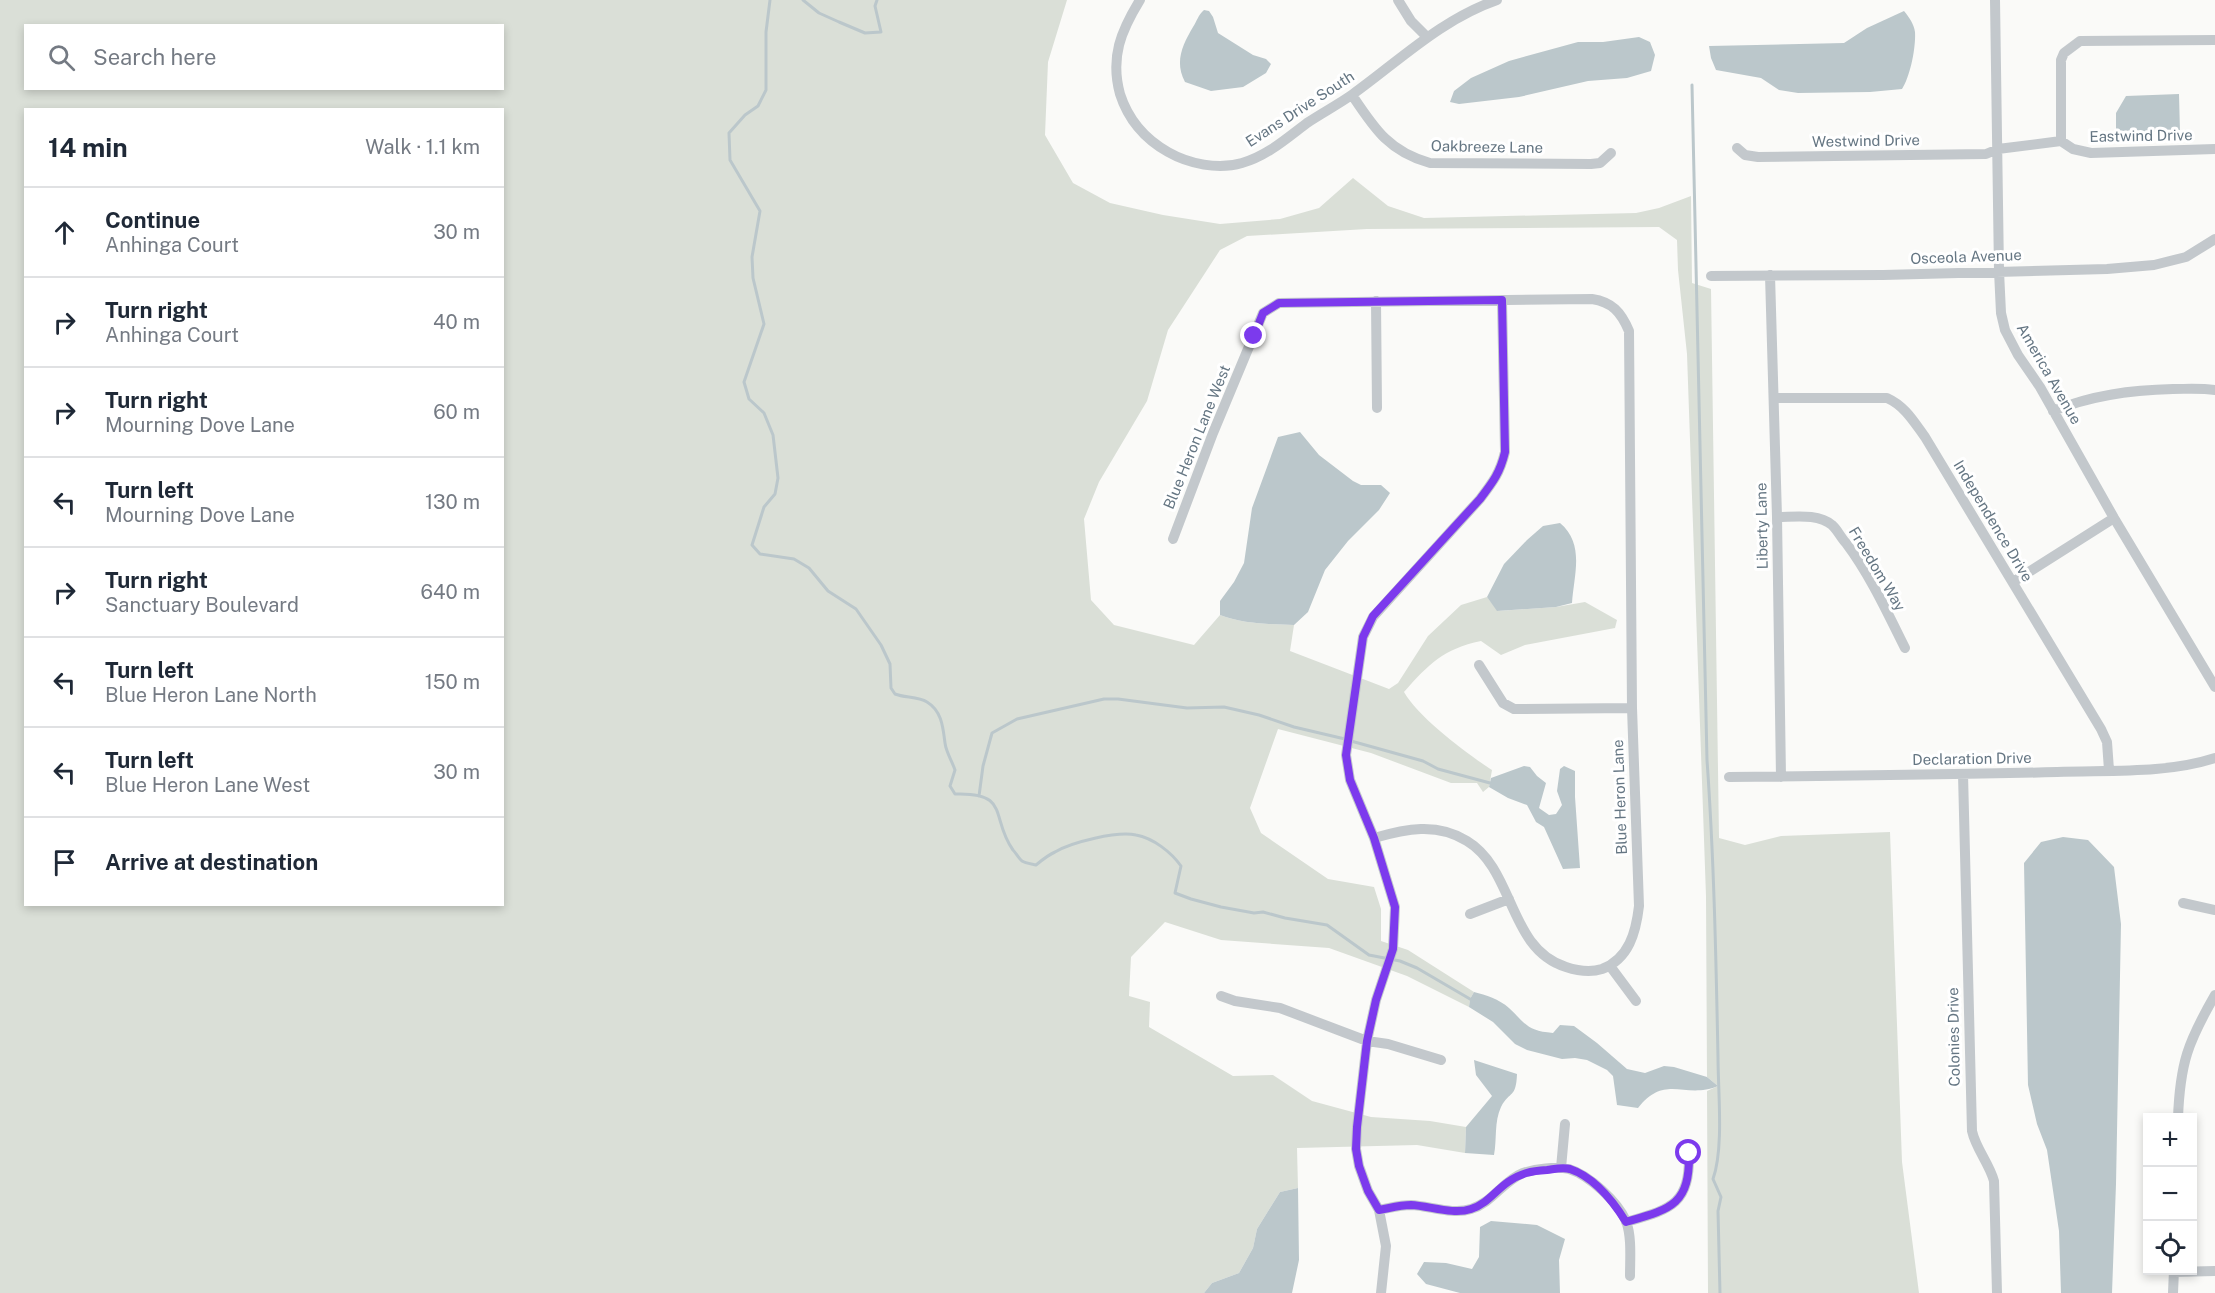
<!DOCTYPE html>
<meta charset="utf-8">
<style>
body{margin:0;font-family:"Public Sans",sans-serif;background:#f6f6f7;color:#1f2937}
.controls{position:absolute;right:18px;bottom:18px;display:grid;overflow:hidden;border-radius:0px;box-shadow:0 3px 9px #0003}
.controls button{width:54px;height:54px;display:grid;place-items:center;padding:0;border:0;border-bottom:2px solid #e0e1e3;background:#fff;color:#1f2937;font:30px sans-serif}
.stop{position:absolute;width:18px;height:18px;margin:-14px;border:4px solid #7c3aed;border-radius:50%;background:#fff}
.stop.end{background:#7c3aed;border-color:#fff;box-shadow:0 2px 6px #0008}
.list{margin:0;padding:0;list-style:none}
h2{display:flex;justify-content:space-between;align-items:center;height:78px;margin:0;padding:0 24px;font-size:26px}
h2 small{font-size:20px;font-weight:400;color:#747a83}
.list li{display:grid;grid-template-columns:39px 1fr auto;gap:18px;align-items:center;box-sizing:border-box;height:90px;padding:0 24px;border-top:2px solid #e0e1e3}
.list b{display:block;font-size:22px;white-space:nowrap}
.list p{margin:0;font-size:20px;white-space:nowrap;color:#747a83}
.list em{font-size:20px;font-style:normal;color:#747a83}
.icon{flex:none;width:33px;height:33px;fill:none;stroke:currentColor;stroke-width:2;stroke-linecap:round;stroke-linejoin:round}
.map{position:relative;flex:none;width:2215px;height:1293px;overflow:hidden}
.search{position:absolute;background:#fff;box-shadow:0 3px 9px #0003;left:24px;top:24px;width:480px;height:66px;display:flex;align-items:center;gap:15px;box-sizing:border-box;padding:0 21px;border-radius:0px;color:#747a83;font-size:22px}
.panel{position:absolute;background:#fff;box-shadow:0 3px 9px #0003;left:24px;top:108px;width:480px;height:798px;border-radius:0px}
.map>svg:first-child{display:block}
.green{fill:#dadfd7;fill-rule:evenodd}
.water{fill:#bbc7cb}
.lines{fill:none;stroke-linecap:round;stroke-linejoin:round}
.stream{stroke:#bbc7cb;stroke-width:3}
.street{stroke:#c3c8cc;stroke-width:10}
.route{stroke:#7c3aed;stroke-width:8}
.labels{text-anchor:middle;stroke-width:6;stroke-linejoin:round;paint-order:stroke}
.street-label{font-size:15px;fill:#657683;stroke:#fff}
</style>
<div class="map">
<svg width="2215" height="1293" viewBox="0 0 2215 1293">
<rect width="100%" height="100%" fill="#fafaf8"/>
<path class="green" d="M 0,0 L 1067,0 L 1048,62 L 1045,135 L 1073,183 L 1110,203 L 1163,215 L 1220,224 L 1280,219 L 1319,208 L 1353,178 L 1388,206 L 1424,218 L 1636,213 L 1659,208 L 1691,196 L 1692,283 L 1711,289 L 1719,838 L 1745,845 L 1781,836 L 1890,832 L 1902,1162 L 1919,1293 L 1708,1293 L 1707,1091 L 1718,1086 L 1707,1077 L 1706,896 L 1687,354 L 1678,270 L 1677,240 L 1659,227 L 1367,229 L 1247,236 L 1220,250 L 1168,330 L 1147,401 L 1099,482 L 1084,519 L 1091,600 L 1114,625 L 1194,645 L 1220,615 C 1244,624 1268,624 1294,625 L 1290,651 L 1389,689 L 1398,683 L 1428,636 L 1461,605 L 1487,597 L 1498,611 L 1556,607 L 1585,602 L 1617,620 L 1615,628 L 1525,645 L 1501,655 L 1481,641 C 1443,649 1429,664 1404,692 C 1419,718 1466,753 1492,770 L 1489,787 L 1483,792 L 1477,783 L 1451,783 L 1371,753 L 1278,729 L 1250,808 L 1261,833 L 1328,879 L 1374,887 L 1381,909 L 1381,941 L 1408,950 L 1474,992 L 1470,999 L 1469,1007 L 1407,976 L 1329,948 L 1221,940 L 1165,922 L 1131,957 L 1129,996 L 1150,1002 L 1149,1027 L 1233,1076 L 1273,1075 L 1312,1101 L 1371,1117 L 1430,1121 L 1466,1127 L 1465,1153 L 1417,1145 L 1297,1148 L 1298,1188 L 1280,1192 L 1257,1229 L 1253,1248 L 1239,1273 L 1212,1283 L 1204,1293 L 0,1293 ZM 26,26 L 502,26 L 502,88 L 26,88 ZM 26,110 L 502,110 L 502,904 L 26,904 Z"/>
<path class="water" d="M 1204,10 L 1209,11 L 1213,17 L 1218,33 L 1253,55 L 1266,59 L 1271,64 L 1266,73 L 1243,87 L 1211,91 L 1185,82 C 1174,62 1183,44 1193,27 C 1197,21 1198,15 1204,10 Z
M 1904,11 C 1909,17 1914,24 1915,32 C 1916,48 1910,77 1902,89 L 1870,92 L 1798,93 L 1779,90 L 1761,78 L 1716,70 L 1711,58 L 1709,46 L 1844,43 L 1867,28 Z
M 1639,37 L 1650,42 L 1655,55 L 1651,71 L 1627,78 L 1588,81 L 1519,97 L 1459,104 L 1450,102 L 1454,91 L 1471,78 L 1509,61 L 1578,42 L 1603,42 Z
M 2179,94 L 2180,132 L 2116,132 L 2116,113 L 2126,96 Z
M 1300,432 L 1319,455 L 1353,481 L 1361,485 L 1381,485 L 1390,493 L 1379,510 L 1348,541 L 1325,570 L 1308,612 L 1294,625 C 1268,624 1244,624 1220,615 L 1220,601 L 1234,582 L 1244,563 L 1252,508 L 1278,437 Z
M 1560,523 C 1585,544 1574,574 1572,603 L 1556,607 L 1497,611 L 1487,597 L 1504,564 L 1527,540 L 1543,526 Z
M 1524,766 L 1530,767 L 1537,776 L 1546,783 L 1539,808 L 1549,815 L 1556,814 L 1562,805 L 1557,791 L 1560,769 L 1564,766 L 1575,771 L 1575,797 L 1580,868 L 1563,869 L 1544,827 L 1536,822 L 1527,805 L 1508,798 L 1489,787 L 1491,778 Z
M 2063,837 L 2088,840 L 2114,867 L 2121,924 L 2116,1184 L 2112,1293 L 2061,1293 L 2059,1231 L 2047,1150 L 2037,1124 L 2028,1085 L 2024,863 L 2041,842 Z
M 1474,992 C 1486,995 1499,999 1509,1008 C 1526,1024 1527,1031 1553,1033 L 1560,1025 L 1574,1026 L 1597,1043 L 1627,1069 L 1645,1073 L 1664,1066 L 1674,1067 L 1707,1077 L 1718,1086 C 1684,1100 1666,1073 1638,1108 L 1617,1105 L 1613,1076 L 1607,1070 L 1587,1060 L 1575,1058 L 1562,1059 L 1527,1050 L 1515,1044 L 1493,1022 L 1469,1007 L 1470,999 Z
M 1474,1060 L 1517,1074 C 1516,1099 1510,1090 1501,1107 C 1494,1122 1497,1139 1494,1155 L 1465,1153 L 1466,1127 L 1492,1096 L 1476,1075 Z
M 1298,1188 L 1299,1260 L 1292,1293 L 1204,1293 L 1212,1283 L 1239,1273 L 1253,1248 L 1257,1229 L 1280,1192 Z
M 1491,1221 L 1537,1225 L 1565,1239 L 1559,1260 L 1560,1293 L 1460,1293 L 1426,1284 L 1417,1274 L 1424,1262 L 1446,1263 L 1472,1269 L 1479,1257 L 1480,1227 Z"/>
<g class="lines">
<path class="stream" d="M 770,0 L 766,32 L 766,90 L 758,106 L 745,115 L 729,133 L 730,160 L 760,211 L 752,257 L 753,278 L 764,324 L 744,382 L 749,399 L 764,413 L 773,435 L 778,478 L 775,494 L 764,507 L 752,545 L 760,554 L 794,559 L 809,568 L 828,591 L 856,609 L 881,645 L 890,664 L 891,688 L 895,694 C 905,698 918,696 927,702 C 942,711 943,728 945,743 C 946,752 952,761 955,770 L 950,786 L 955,794 C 1011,792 990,818 1013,850 C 1016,853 1019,859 1022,861 C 1025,863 1032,864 1036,865 C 1042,860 1048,855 1055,852 C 1072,842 1117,831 1136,835 C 1153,838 1171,852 1181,866 L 1175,893 L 1191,899 L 1221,907 L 1254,913 L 1263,912 L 1285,918 L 1327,925 L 1369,955 L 1400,961 L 1417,968 L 1470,999
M 803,0 L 819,13 L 839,22 L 865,33 L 881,32 L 875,6 L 877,0
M 1692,85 L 1707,760 C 1714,859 1716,958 1718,1057 C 1718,1092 1724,1148 1713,1179 L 1721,1197 L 1718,1211 L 1720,1293
M 1351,741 L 1423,761 L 1438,769 L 1490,783
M 979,796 L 983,766 L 992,733 L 1017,719 L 1104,699 L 1118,699 L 1187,708 L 1224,707 L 1259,715 L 1294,727 L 1345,739"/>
<path class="street" d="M 1140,0 C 1121,31 1110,57 1120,94 C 1128,119 1145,139 1168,152 C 1189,164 1218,170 1242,163 C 1267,156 1287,138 1307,123 C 1322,113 1339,104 1353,94 C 1400,60 1442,19 1497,0
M 1398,0 L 1411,21 L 1427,37
M 1995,0 L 1999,271 L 2001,313 L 2005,330 L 2018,355 L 2040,387 L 2114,518 L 2215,687
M 1352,95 C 1374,128 1389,152 1430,163 L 1591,164 L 1600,163 L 1611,153
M 2061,141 L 2061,60 L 2064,53 L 2080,41 L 2215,40
M 1737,148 L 1745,155 L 1758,157 L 1986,154 L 1998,149 L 2061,141 L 2073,149 L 2091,153 L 2215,149
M 1770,275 L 1777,517 L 1781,777
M 1711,276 L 1883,275 L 2107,269 L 2154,265 L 2186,257 L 2215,239
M 1376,301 L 1377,408
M 1774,398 L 1887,398 C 1905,406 1914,422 1925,437 L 2101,729 L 2107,742 L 2109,770
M 2053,411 C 2092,395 2131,390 2173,389 C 2187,389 2201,388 2215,390
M 1777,517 C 1794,517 1818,513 1832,525 C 1837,529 1841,538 1846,543 C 1870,575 1887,612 1905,648
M 1173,539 L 1213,433 L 1263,313 L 1279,303 L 1592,299 C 1612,302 1621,312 1629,331 L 1632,708 L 1639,906 C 1636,932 1629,959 1602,969 C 1590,973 1578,971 1566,967 C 1508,949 1515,870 1467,841 C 1437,822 1405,829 1374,838
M 2013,582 L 2114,518
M 1479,665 L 1503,703 L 1514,709 L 1632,708
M 1963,774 L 1972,1131 C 1976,1149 1989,1163 1994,1181 L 1997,1293
M 1729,777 C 1838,776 1947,775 2057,772 C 2108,770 2166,774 2215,758
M 2183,903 L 2215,910
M 1470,914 L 1509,899
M 1610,966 L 1636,1001
M 1221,996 L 1235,1001 L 1280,1008 L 1367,1041 L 1388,1044 L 1441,1060
M 2178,1118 C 2180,1063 2188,1042 2215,995
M 1561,1168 L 1565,1124
M 1379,1210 C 1390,1208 1400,1205 1411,1205 C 1430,1206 1453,1215 1471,1209 C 1492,1203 1503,1181 1523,1173 C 1535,1169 1556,1166 1569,1169 C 1589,1175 1618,1202 1626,1221 C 1632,1237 1630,1259 1630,1276
M 1626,1222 C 1671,1209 1690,1205 1689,1153
M 2174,1272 L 2215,1271
M 1381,1293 L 1386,1246 L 1379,1210 L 1368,1191 L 1359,1166 L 1356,1149 L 1357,1127 L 1367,1041 L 1376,1000 L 1393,949 L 1395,907 L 1374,838 L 1350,780 L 1346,755 L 1363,637 L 1373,617 L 1480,499 C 1493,482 1500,473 1505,452 L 1502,300
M 2173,1293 L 2174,1270"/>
</g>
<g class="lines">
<path class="route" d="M 1254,336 L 1263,313 L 1279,303 L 1502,300 L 1505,452 C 1500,473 1493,482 1480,499 L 1373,616 L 1363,637 L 1346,755 L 1350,780 L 1374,838 L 1395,907 L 1393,949 L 1376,1000 L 1367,1041 L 1357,1127 L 1356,1149 L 1359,1166 L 1368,1191 L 1379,1210 C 1390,1208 1400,1205 1411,1205 C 1430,1206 1453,1215 1471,1209 C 1487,1204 1495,1191 1508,1182 C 1521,1173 1531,1171 1547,1170 C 1555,1169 1562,1167 1570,1169 C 1594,1177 1613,1201 1626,1222 C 1671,1209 1690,1205 1689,1153"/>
</g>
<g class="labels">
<g class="street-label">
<text transform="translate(1300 109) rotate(-33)" y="5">Evans Drive South</text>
<text transform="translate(2141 136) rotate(-1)" y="5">Eastwind Drive</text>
<text transform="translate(1866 141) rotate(-1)" y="5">Westwind Drive</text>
<text transform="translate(1487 147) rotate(1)" y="5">Oakbreeze Lane</text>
<text transform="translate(1966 257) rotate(-2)" y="5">Osceola Avenue</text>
<text transform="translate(2049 374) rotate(60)" y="5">America Avenue</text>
<text transform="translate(1197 437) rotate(-68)" y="5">Blue Heron Lane West</text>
<text transform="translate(1993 521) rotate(59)" y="5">Independence Drive</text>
<text transform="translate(1762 526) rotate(-91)" y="5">Liberty Lane</text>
<text transform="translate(1877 569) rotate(59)" y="5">Freedom Way</text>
<text transform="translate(1972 759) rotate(-1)" y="5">Declaration Drive</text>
<text transform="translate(1620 797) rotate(-92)" y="5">Blue Heron Lane</text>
<text transform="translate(1954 1037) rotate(-91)" y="5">Colonies Drive</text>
</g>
</g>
</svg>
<div class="controls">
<button>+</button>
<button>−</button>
<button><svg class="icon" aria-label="locate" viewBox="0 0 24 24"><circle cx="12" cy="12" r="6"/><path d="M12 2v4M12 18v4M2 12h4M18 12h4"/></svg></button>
</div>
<div class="stop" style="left:1689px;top:1153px"></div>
<div class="stop end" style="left:1254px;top:336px"></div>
<div class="search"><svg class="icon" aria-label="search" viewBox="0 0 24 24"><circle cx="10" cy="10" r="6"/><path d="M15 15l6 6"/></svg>Search here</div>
<section class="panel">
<h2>14 min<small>Walk · 1.1 km</small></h2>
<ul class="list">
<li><svg class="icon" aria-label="ahead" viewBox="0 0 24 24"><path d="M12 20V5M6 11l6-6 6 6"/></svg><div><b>Continue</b><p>Anhinga Court</p></div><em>30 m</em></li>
<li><svg class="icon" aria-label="right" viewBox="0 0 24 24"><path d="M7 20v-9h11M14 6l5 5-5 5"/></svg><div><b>Turn right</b><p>Anhinga Court</p></div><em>40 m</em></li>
<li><svg class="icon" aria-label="right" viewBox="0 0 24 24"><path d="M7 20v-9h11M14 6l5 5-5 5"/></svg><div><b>Turn right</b><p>Mourning Dove Lane</p></div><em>60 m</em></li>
<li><svg class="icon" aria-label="left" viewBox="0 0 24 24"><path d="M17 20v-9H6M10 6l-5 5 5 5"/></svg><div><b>Turn left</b><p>Mourning Dove Lane</p></div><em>130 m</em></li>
<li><svg class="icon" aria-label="right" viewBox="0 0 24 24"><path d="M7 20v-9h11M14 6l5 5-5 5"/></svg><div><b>Turn right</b><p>Sanctuary Boulevard</p></div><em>640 m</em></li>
<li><svg class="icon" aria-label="left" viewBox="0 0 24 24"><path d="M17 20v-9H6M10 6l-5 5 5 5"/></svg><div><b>Turn left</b><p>Blue Heron Lane North</p></div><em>150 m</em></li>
<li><svg class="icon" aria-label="left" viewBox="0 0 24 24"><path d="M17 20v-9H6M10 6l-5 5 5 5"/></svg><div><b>Turn left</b><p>Blue Heron Lane West</p></div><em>30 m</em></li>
<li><svg class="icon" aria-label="arrive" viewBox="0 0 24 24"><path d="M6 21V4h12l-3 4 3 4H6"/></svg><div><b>Arrive at destination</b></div></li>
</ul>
</section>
</div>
